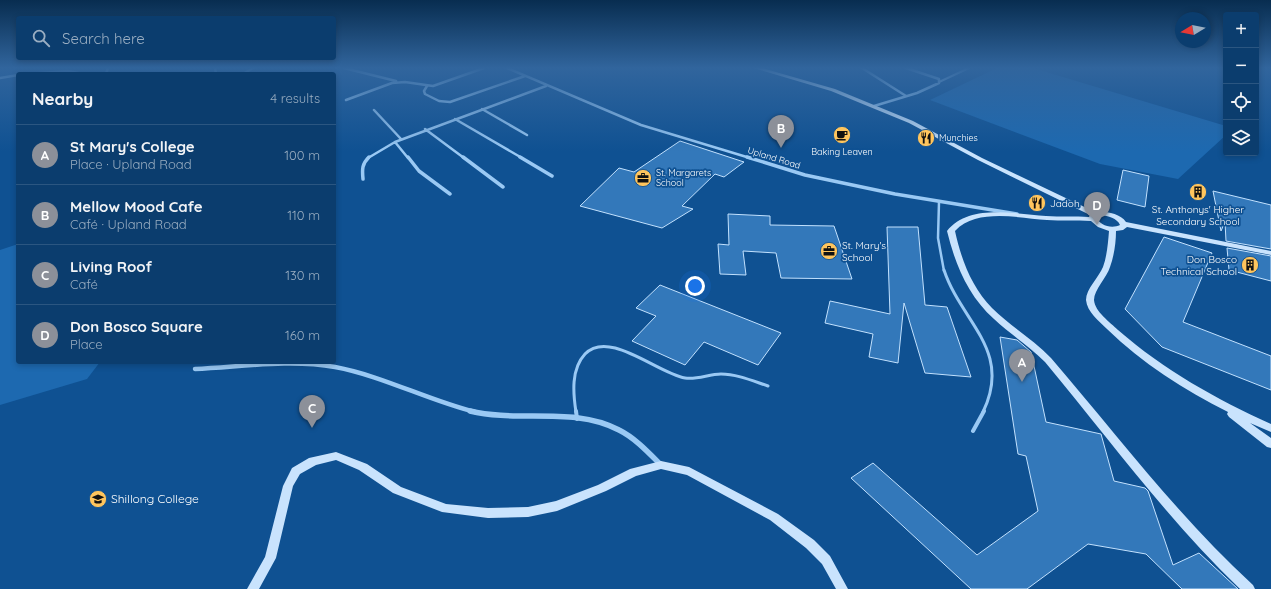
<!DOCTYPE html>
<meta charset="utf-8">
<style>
body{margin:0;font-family:Quicksand,sans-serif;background:#194876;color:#f1f3f6}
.controls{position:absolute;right:12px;top:12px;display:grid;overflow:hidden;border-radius:4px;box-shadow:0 2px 6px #0003}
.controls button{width:36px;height:36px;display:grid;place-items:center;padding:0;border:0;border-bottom:1px solid #2b5681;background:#0b3d6e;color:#f1f3f6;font:20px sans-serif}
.compass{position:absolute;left:1175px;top:12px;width:36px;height:36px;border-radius:50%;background:#0b3d6e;box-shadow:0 2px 6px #0003;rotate:260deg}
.you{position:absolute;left:695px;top:286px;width:14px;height:14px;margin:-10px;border:3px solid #fff;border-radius:50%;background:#1a73e8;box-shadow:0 0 0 6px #1a73e833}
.badge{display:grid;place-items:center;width:26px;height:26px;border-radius:50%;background:#8c9099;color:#fff;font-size:13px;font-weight:700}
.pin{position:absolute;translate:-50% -33px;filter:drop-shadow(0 1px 2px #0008)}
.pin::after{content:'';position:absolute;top:21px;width:14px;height:12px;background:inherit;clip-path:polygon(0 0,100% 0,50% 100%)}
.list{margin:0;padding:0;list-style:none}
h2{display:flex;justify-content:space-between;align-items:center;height:52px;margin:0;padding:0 16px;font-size:17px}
h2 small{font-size:13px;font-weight:400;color:#9aaec2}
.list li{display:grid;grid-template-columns:26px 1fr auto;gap:12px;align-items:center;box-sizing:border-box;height:60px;padding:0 16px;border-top:1px solid #2b5681}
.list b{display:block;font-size:15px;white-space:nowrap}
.list p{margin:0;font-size:13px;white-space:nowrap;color:#9aaec2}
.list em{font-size:13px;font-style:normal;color:#9aaec2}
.icon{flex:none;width:22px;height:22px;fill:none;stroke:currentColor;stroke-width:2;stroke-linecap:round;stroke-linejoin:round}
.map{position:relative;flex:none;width:1271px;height:589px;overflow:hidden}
.search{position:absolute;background:#0b3d6e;box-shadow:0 2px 6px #0003;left:16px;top:16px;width:320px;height:44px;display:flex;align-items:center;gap:10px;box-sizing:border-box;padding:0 14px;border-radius:4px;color:#9aaec2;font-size:15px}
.panel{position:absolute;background:#0b3d6e;box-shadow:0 2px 6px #0003;left:16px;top:72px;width:320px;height:292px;border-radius:4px}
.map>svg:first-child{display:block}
.green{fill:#1d69b0}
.building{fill:#3378ba;stroke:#c2e1fe}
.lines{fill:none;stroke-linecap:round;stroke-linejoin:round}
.lane-far3{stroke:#9ac9f4;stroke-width:2}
.lane-far2{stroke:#9ac9f4;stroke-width:2.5}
.lane-far1{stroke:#9ac9f4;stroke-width:3}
.lane{stroke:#9ac9f4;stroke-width:4}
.street-far3{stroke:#9ac9f4;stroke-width:2.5}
.street-far2{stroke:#9ac9f4;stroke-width:3.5}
.street-far1{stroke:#9ac9f4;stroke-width:4.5}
.street{stroke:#9ac9f4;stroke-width:5.5}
.secondary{fill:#c9e3fd;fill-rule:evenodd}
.labels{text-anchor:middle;stroke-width:3.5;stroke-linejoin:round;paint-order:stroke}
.far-poi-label{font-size:9px;fill:#fff;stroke:#0f5192;text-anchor:start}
.far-street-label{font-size:9px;fill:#fff;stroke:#0f5192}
.poi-label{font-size:10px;fill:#fff;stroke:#0f5192;text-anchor:start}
.near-poi-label{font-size:12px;fill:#fff;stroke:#0f5192;text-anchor:start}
</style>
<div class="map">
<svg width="1271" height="589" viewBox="0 0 1271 589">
<rect width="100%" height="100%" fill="#0f5192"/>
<path class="green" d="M 997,68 L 1033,68 L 1226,126 L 1226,135 L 1178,179 L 1100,164 L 930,100 Z
M 18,244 L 18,362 L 100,362 L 87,379 L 0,405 L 0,250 Z"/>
<path class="building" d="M 680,141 L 744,162 L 724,177 L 715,174 L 682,206 L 693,209 L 662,228 L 580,206 L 619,168 L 634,172 Z
M 1123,170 L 1149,176 L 1145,207 L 1117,200 Z
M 1213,191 L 1271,205 L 1271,249 L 1226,241 L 1225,222 L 1221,231 Z
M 728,214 L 770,216 L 770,225 L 834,226 L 852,279 L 781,278 L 776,253 L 743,251 L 746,275 L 720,274 L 718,244 L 729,245 Z
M 887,227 L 918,227 L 925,305 L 947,307 L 971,377 L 925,373 L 904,303 L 898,363 L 869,357 L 873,334 L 825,323 L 830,301 L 890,314 Z
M 1164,237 L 1212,253 L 1183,322 L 1271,356 L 1271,390 L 1162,347 L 1125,309 Z
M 1227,248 L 1271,256 L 1271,281 L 1229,270 Z
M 660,285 L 781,333 L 758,365 L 704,342 L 685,365 L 632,341 L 656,316 L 636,308 Z
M 1000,337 L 1017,340 L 1031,352 L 1046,422 L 1101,434 L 1114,481 L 1145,488 L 1148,491 L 1173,565 L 1199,553 L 1238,589 L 1182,589 L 1146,554 L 1088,544 L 1027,589 L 971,589 L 851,478 L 873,463 L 977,555 L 1038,511 L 1026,456 L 1018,454 Z"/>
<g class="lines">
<path class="lane-far3" d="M 939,82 L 969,68"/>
<path class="lane-far2" d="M 939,202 L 938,238 L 944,271"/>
<path class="lane-far1" d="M 944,270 C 961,322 1013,350 983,412
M 576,412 C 573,393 571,369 585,354 C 609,329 657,373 685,378 C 697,380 709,374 721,374 C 737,374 753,381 768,386"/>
<path class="lane" d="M 576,411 L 577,419
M 973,431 L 984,411"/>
<path class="street-far3" d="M 215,68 L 216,74
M 344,68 L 396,81
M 507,68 L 641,125 L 750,158
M 862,68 L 906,96
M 28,74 L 68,71 L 83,74
M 106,74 L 108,68
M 243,74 L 253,68
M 0,78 L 18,75
M 427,86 L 424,91 L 425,94 L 439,101 L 450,102 L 525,76
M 346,100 L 392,83 L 405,82 L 433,86 L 484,68
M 874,106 L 917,93 L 939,83 L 939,79 L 906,68
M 482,109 L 527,135
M 374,110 L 401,139
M 455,119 L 522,158
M 425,129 L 464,158
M 395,142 L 408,158
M 368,158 L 395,142 L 546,86"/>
<path class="street-far2" d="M 408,157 L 419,171 L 450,194
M 463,157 L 503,187
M 520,157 L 552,176
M 747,157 L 805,175 L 895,194 L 1017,214
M 363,179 C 362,169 362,164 369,157"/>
<path class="street-far1" d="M 195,369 C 241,367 289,359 335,367 C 383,376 427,400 475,412"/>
<path class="street" d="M 470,411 C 518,423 574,406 619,430 C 635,438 648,452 661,465"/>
<path class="secondary" d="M 754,68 L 762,68 L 835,89 L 913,121 L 982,158 L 1095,212 C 1105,211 1120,213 1126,222 L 1271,251 L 1271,255 L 1127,227 L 1123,230 L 1116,231 C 1116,243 1114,256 1110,267 C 1107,277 1094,290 1094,300 C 1095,312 1110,322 1118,330 C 1164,370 1216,399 1271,424 L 1271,432 L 1250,423 L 1271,438 L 1271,448 L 1267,447 L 1229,417 L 1227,414 L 1228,412 C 1184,390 1142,363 1107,329 C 1099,321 1087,312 1086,300 C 1086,289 1099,277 1103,267 C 1107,256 1108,243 1109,231 L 1098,227 L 1091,221 C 1076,220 1061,221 1047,220 C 1018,218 977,208 955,231 C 961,259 972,288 992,308 C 1010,326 1033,339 1051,358 C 1118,436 1177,515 1253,585 L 1255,589 L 1240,589 C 1168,520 1109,439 1045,362 C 1029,346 1010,334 994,319 C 968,296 955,264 947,231 C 969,203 1015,214 1046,216 C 1060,217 1075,216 1089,217 L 1090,215 L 978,160 L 909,123 L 831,91 ZM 1101,215 C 1108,216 1117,218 1120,225 C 1112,229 1099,226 1096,216 Z
M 336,452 L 367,464 L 401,487 L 446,504 L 488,508 L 528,507 L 556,501 L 598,485 L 630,469 L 661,461 L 689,467 L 778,514 L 814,540 L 830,556 L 848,589 L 836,589 L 822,564 L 806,548 L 770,520 L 687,475 L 661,469 L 636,476 L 606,491 L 557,511 L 528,517 L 488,518 L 442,512 L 393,493 L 359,470 L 336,460 L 316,465 L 300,474 L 293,486 L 276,558 L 259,589 L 247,589 L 265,557 L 283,486 L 292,468 L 309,458 Z"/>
</g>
<linearGradient id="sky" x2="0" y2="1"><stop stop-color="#082d50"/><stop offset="0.45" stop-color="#31659d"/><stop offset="1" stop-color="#31659d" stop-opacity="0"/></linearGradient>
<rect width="1271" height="151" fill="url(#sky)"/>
<defs>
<symbol id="cafe-disc" viewBox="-11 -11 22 22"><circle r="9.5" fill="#ffc55d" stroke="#0f5192"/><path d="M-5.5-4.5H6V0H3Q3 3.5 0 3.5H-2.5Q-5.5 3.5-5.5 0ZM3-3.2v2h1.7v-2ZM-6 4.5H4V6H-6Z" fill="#111"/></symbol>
<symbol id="restaurant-disc" viewBox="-11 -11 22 22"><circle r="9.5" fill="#ffc55d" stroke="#0f5192"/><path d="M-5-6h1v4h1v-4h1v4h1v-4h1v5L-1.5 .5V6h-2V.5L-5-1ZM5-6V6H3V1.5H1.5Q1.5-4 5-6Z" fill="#111"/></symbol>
<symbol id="office-disc" viewBox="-11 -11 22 22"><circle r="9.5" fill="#ffc55d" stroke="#0f5192"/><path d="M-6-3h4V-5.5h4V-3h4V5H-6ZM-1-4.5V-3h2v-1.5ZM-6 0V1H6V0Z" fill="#111"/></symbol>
<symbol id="building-disc" viewBox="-11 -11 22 22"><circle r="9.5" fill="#ffc55d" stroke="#0f5192"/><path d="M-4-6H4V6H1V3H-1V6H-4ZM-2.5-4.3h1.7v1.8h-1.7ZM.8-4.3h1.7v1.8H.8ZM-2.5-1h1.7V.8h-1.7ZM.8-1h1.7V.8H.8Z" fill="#111"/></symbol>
<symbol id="university-disc" viewBox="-11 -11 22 22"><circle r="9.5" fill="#ffc55d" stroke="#0f5192"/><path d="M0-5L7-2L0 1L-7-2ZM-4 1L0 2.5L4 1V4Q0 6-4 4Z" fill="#111"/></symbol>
</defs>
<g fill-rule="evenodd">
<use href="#cafe-disc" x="832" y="125" width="20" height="20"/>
<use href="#restaurant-disc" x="916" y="128" width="20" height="20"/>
<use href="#office-disc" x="633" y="168" width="20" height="20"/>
<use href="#building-disc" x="1188" y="182" width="20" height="20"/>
<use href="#restaurant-disc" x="1027" y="193" width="20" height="20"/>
<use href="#office-disc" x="819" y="241" width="20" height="20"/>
<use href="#building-disc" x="1240" y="255" width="20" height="20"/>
<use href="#university-disc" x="88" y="489" width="20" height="20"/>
</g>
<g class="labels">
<g class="far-poi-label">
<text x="939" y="141">Munchies</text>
<text x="842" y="155" text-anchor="middle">Baking Leaven</text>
<text x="656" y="176">St. Margarets<tspan x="656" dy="10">School</tspan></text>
</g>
<g class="far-street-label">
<text transform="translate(774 158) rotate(17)" y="3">Upland Road</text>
</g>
<g class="poi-label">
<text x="1050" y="207">Jadoh</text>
<text x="1198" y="213" text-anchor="middle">St. Anthonys' Higher<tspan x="1198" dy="12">Secondary School</tspan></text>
<text x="842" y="249">St. Mary's<tspan x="842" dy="12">School</tspan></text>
<text x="1237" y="263" text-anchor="end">Don Bosco<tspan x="1237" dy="12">Technical School</tspan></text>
</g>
<g class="near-poi-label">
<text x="111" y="503">Shillong College</text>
</g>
</g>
</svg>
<div class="controls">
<button>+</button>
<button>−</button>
<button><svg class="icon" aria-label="locate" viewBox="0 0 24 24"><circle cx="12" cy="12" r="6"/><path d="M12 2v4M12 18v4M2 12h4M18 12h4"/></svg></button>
<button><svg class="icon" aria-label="layers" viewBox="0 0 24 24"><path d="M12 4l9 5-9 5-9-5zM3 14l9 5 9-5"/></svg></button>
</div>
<svg class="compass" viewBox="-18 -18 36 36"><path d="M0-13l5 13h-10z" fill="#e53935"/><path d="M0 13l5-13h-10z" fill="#9aaec2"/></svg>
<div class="you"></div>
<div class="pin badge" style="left:1022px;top:382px">A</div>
<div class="pin badge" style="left:781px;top:148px">B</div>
<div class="pin badge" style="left:312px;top:428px">C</div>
<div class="pin badge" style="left:1097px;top:225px">D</div>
<div class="search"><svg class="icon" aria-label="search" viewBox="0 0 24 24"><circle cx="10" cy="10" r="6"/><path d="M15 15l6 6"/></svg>Search here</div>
<section class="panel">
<h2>Nearby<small>4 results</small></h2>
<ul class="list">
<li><span class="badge">A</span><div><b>St Mary's College</b><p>Place · Upland Road</p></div><em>100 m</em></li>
<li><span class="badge">B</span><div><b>Mellow Mood Cafe</b><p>Café · Upland Road</p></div><em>110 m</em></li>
<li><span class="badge">C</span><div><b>Living Roof</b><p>Café</p></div><em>130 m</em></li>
<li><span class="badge">D</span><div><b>Don Bosco Square</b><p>Place</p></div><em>160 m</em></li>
</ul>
</section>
</div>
